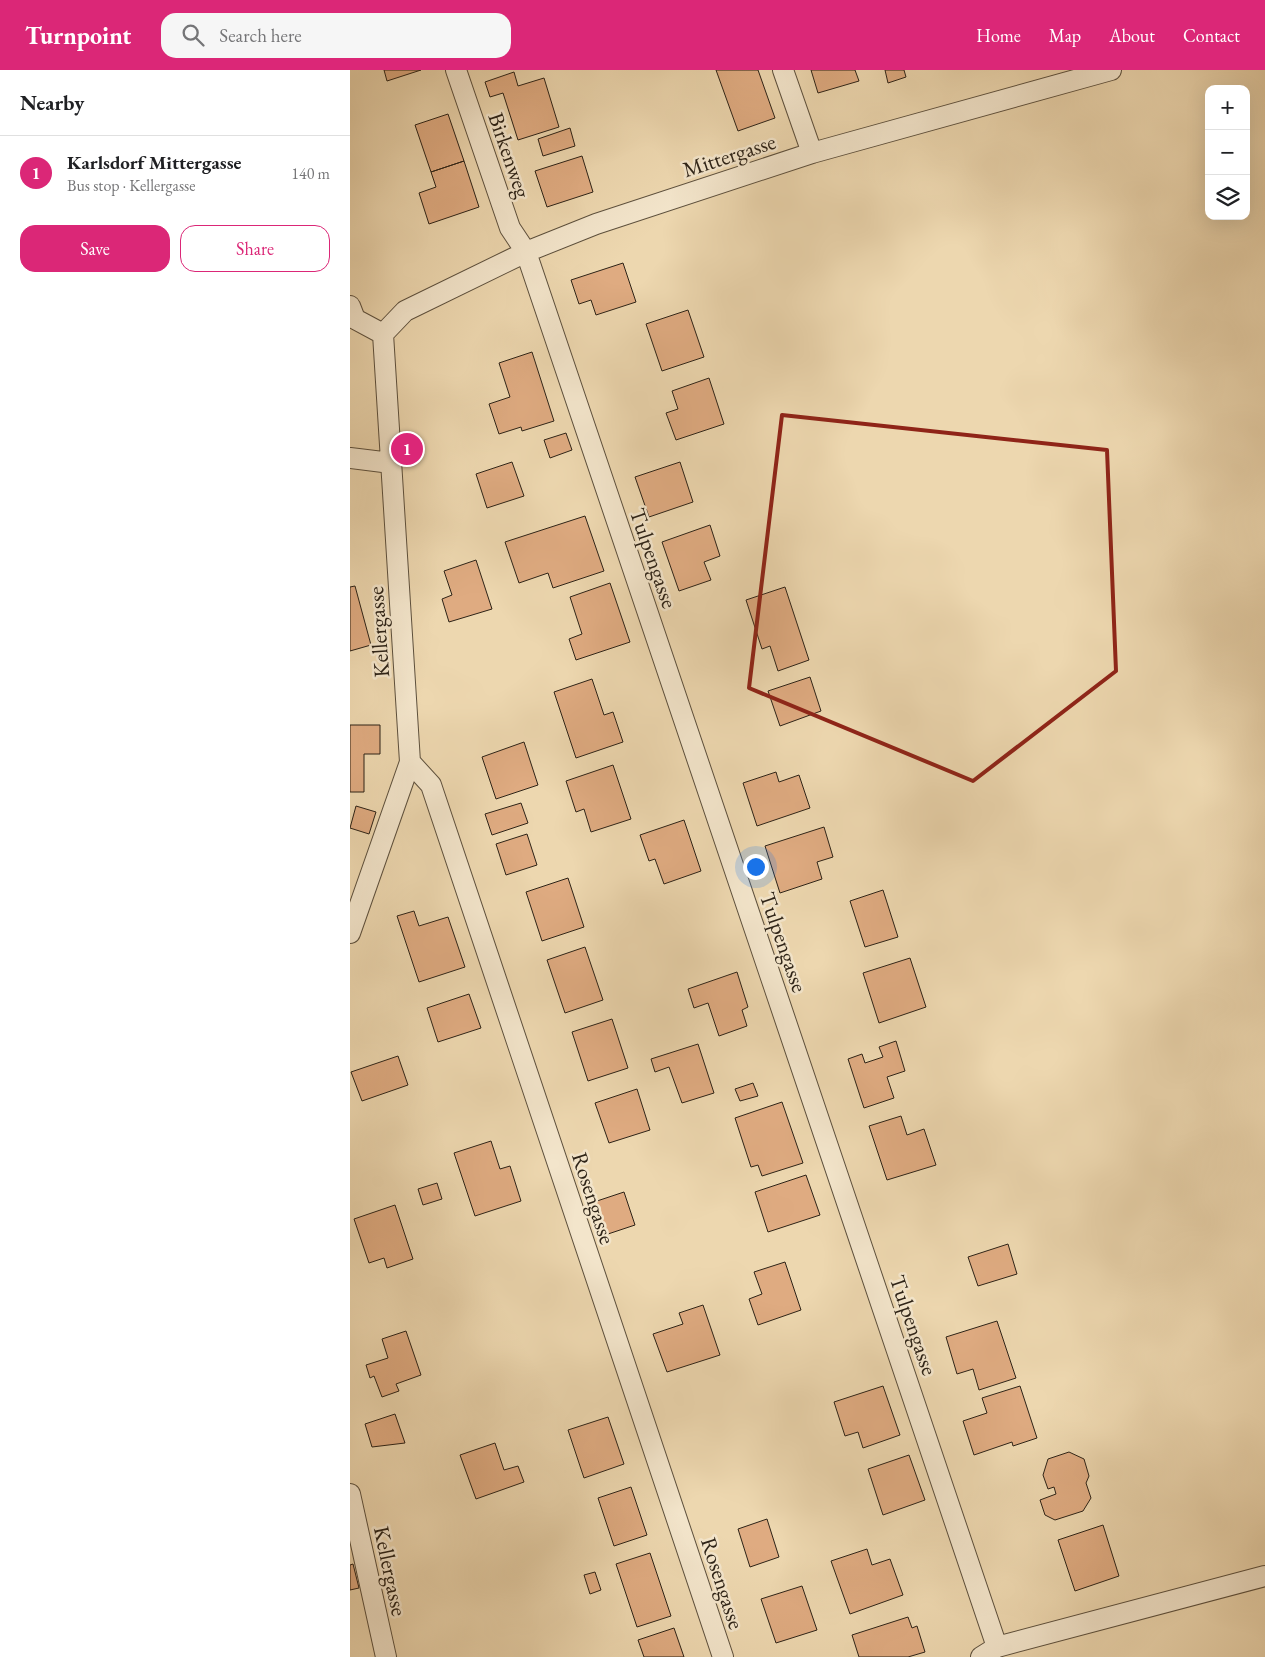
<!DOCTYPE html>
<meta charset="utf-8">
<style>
body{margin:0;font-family:"EB Garamond",serif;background:#f6f6f6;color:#202124}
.controls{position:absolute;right:15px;top:15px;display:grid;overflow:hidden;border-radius:10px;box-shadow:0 5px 20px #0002}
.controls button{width:45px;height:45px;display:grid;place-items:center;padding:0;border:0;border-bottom:1px solid #e0e0e0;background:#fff;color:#202124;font:25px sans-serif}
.you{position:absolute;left:405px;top:796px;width:18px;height:18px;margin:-12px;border:4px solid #fff;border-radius:50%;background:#1a73e8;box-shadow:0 0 0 8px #1a73e833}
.badge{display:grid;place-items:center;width:32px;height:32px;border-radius:50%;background:#db2777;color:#fff;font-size:16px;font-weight:700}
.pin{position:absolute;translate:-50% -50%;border:2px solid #fff;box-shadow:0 1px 5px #0006}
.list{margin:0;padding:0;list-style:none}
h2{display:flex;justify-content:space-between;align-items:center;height:65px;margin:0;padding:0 20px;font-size:21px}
h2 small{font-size:16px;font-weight:400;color:#757577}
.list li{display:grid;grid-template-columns:32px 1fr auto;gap:15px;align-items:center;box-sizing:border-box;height:75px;padding:0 20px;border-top:1px solid #e0e0e0}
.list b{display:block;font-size:19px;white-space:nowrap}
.list p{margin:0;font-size:16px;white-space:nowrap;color:#757577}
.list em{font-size:16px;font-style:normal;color:#757577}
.actions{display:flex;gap:10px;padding:15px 20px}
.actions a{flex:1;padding:11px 0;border:1px solid #db2777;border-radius:15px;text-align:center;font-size:18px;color:#db2777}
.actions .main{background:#db2777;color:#fff}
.icon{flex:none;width:28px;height:28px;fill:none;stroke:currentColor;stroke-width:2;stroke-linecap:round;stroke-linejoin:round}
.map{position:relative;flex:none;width:915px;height:1587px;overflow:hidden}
header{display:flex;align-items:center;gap:30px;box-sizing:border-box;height:70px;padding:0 25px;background:#db2777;color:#fff}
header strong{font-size:24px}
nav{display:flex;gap:28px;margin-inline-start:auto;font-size:18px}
.search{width:350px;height:45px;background:#f6f6f6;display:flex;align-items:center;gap:12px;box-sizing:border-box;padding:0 18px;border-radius:15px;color:#757577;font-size:19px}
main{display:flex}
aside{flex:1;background:#fff}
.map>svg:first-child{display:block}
.building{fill:#dfab81;stroke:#2d2317}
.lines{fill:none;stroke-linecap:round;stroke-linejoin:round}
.street-casing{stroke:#5d503d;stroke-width:22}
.street{stroke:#f3e5cb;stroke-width:20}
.marked{fill:none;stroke:#8f2418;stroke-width:4;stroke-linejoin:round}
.labels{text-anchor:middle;stroke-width:5;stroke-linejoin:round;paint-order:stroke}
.street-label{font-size:22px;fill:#2d2317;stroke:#f3e5cb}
</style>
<header>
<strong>Turnpoint</strong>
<div class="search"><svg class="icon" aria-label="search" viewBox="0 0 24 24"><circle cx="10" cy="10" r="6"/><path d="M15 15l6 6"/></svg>Search here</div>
<nav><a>Home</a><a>Map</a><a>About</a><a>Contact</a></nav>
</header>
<main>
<aside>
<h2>Nearby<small></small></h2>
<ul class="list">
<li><span class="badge">1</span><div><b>Karlsdorf Mittergasse</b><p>Bus stop · Kellergasse</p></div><em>140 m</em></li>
</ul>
<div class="actions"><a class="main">Save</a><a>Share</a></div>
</aside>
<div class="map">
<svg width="915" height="1587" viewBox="0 0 915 1587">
<rect width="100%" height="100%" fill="#edd7af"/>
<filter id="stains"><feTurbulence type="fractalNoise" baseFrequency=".004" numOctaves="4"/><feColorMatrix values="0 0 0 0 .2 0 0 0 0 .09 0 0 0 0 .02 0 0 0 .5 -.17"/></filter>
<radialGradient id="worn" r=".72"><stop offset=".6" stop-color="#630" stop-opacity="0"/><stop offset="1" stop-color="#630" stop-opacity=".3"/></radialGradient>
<path class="building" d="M 34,0 L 71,0 L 37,11 Z
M 366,0 L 408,0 L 425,48 L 388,61 Z
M 461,0 L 505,0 L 509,11 L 468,23 Z
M 535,0 L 554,0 L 556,7 L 538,13 Z
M 164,2 L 168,16 L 194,8 L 209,57 L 168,70 L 153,23 L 140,27 L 135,12 Z
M 98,44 L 114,91 L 81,102 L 65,55 Z
M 220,58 L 225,76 L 193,86 L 188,69 Z
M 232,86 L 243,122 L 197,137 L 185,101 Z
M 114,91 L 129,137 L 79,154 L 69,123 L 86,117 L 81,102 Z
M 273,193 L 286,232 L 246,245 L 241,230 L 229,234 L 221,210 Z
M 338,240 L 354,287 L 312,301 L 296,254 Z
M 182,282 L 204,351 L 172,361 L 171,357 L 149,364 L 139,334 L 160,327 L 149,293 Z
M 359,308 L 374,354 L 326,370 L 316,343 L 328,339 L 322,321 Z
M 216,363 L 222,380 L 200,388 L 194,370 Z
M 162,392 L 174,426 L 137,438 L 126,404 Z
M 330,392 L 343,432 L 299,447 L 285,407 Z
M 235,446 L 254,501 L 203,518 L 198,503 L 169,513 L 155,472 Z
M 360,455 L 370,486 L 354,492 L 361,510 L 329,521 L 312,472 Z
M 126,490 L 142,539 L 99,552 L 92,529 L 102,525 L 94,501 Z
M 260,513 L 280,572 L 226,590 L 219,569 L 232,564 L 220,527 Z
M 5,516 L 21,575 L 0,581 L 0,517 Z
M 435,517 L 459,590 L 428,601 L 420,576 L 412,579 L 396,530 Z
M 460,607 L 471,641 L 430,656 L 418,621 Z
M 242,609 L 254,645 L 263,642 L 273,672 L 226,688 L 204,622 Z
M 0,655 L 30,655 L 30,684 L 14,684 L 14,722 L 0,722 Z
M 174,672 L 188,715 L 146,729 L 132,687 Z
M 263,695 L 281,749 L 241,762 L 234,739 L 226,742 L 216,711 Z
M 426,702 L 429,712 L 449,705 L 460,738 L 407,756 L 393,713 Z
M 171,733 L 178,753 L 142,765 L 135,744 Z
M 6,736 L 26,742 L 19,764 L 0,758 Z
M 334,750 L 351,801 L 314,814 L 305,789 L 299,791 L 290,765 Z
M 474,757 L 483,787 L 467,792 L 472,809 L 430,823 L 415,776 Z
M 177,764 L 187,795 L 156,805 L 146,774 Z
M 218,808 L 234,857 L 192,871 L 176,822 Z
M 533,820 L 548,867 L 515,877 L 500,831 Z
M 64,841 L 69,856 L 98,847 L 115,897 L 69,912 L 47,846 Z
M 235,877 L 253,930 L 215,943 L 197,890 Z
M 560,888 L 576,937 L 529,953 L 513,903 Z
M 387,902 L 398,937 L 392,940 L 397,956 L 369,966 L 358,933 L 344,938 L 338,919 Z
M 119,924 L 131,958 L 88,972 L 77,938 Z
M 262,949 L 278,998 L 238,1011 L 222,962 Z
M 546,971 L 555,1001 L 537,1007 L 544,1028 L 514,1038 L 498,989 L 512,984 L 515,993 L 533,987 L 529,977 Z
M 348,974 L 364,1023 L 332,1033 L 319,997 L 305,1002 L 301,989 Z
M 48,986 L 58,1015 L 12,1031 L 1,1002 Z
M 403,1013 L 408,1026 L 390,1031 L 385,1019 Z
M 287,1019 L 300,1060 L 259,1073 L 245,1033 Z
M 432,1032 L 453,1093 L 412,1106 L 408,1095 L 401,1097 L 385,1048 Z
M 551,1046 L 557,1065 L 574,1059 L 586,1095 L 537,1110 L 519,1056 Z
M 141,1071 L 150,1099 L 160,1096 L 171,1131 L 125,1146 L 104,1083 Z
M 456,1105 L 470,1145 L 418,1162 L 405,1122 Z
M 87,1113 L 92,1129 L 73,1135 L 68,1119 Z
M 274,1122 L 285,1155 L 255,1165 L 244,1132 Z
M 45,1135 L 63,1189 L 37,1198 L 34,1188 L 19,1193 L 4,1149 Z
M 658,1174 L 667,1204 L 628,1216 L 618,1187 Z
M 435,1192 L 451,1240 L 408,1255 L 399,1229 L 412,1224 L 404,1202 Z
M 353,1235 L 370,1285 L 317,1302 L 303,1264 L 333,1254 L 329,1243 Z
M 647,1251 L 666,1308 L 629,1320 L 623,1299 L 607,1304 L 596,1267 Z
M 56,1261 L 71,1305 L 46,1314 L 49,1321 L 32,1327 L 24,1306 L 20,1308 L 16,1295 L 38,1288 L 32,1269 Z
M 533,1316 L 550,1365 L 513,1378 L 508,1362 L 495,1366 L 484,1332 Z
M 670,1316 L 687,1368 L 663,1376 L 662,1372 L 624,1385 L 613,1351 L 637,1343 L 632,1328 Z
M 45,1344 L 55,1373 L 22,1377 L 15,1354 Z
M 258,1347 L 274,1394 L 234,1408 L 218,1360 Z
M 145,1373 L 154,1400 L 168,1396 L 174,1412 L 126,1429 L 110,1385 Z
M 719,1382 L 734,1389 L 739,1406 L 736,1413 L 741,1428 L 733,1441 L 705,1450 L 695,1445 L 690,1430 L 706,1424 L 704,1417 L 698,1419 L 693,1405 L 698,1389 Z
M 559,1385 L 575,1430 L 533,1445 L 518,1399 Z
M 281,1417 L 297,1465 L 264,1476 L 248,1428 Z
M 417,1449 L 429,1487 L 400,1497 L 388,1459 Z
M 753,1455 L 769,1506 L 725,1521 L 708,1470 Z
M 517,1479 L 522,1495 L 540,1489 L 553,1525 L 500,1544 L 481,1491 Z
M 300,1483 L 321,1546 L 287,1557 L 266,1494 Z
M 3,1494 L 9,1518 L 0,1520 L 0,1495 Z
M 245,1502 L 251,1520 L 240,1524 L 234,1505 Z
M 452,1516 L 467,1560 L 426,1573 L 411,1529 Z
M 558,1547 L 562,1558 L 567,1556 L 575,1582 L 558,1587 L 509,1587 L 502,1565 Z
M 324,1558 L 334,1587 L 294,1587 L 288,1570 Z"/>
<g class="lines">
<defs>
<path id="street" d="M 106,0 L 160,158 L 176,182 L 647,1577
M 433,0 L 462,83
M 0,236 L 5,249 L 33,264
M 33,264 L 55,241 L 176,182 L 246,154 L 462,83 L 761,0
M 0,388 L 41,393
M 60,692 L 81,715 L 373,1587
M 0,863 L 60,692 L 33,264
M 0,1424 L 36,1587
M 631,1587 L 647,1577 L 915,1506"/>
</defs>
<use href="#street" class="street-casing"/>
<use href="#street" class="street"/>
</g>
<path class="marked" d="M 432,345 L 757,380 L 766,601 L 623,711 L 399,618 Z"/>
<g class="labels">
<g class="street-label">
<text transform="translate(160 85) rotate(71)" y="8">Birkenweg</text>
<text transform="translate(379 85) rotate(-18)" y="8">Mittergasse</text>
<text transform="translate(304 488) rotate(71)" y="8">Tulpengasse</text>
<text transform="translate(28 562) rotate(-94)" y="8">Kellergasse</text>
<text transform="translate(434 872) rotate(71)" y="8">Tulpengasse</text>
<text transform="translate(244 1128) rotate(72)" y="8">Rosengasse</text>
<text transform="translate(564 1255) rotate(71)" y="8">Tulpengasse</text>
<text transform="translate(41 1501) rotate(78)" y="8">Kellergasse</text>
<text transform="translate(373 1513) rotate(72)" y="8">Rosengasse</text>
</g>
</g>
<rect width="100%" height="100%" filter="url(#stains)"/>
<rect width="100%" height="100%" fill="url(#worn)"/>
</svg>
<div class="controls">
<button>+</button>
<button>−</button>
<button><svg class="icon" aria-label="layers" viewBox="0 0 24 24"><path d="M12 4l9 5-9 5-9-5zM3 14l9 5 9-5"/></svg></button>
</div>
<div class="you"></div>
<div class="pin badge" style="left:57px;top:379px">1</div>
</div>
</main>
